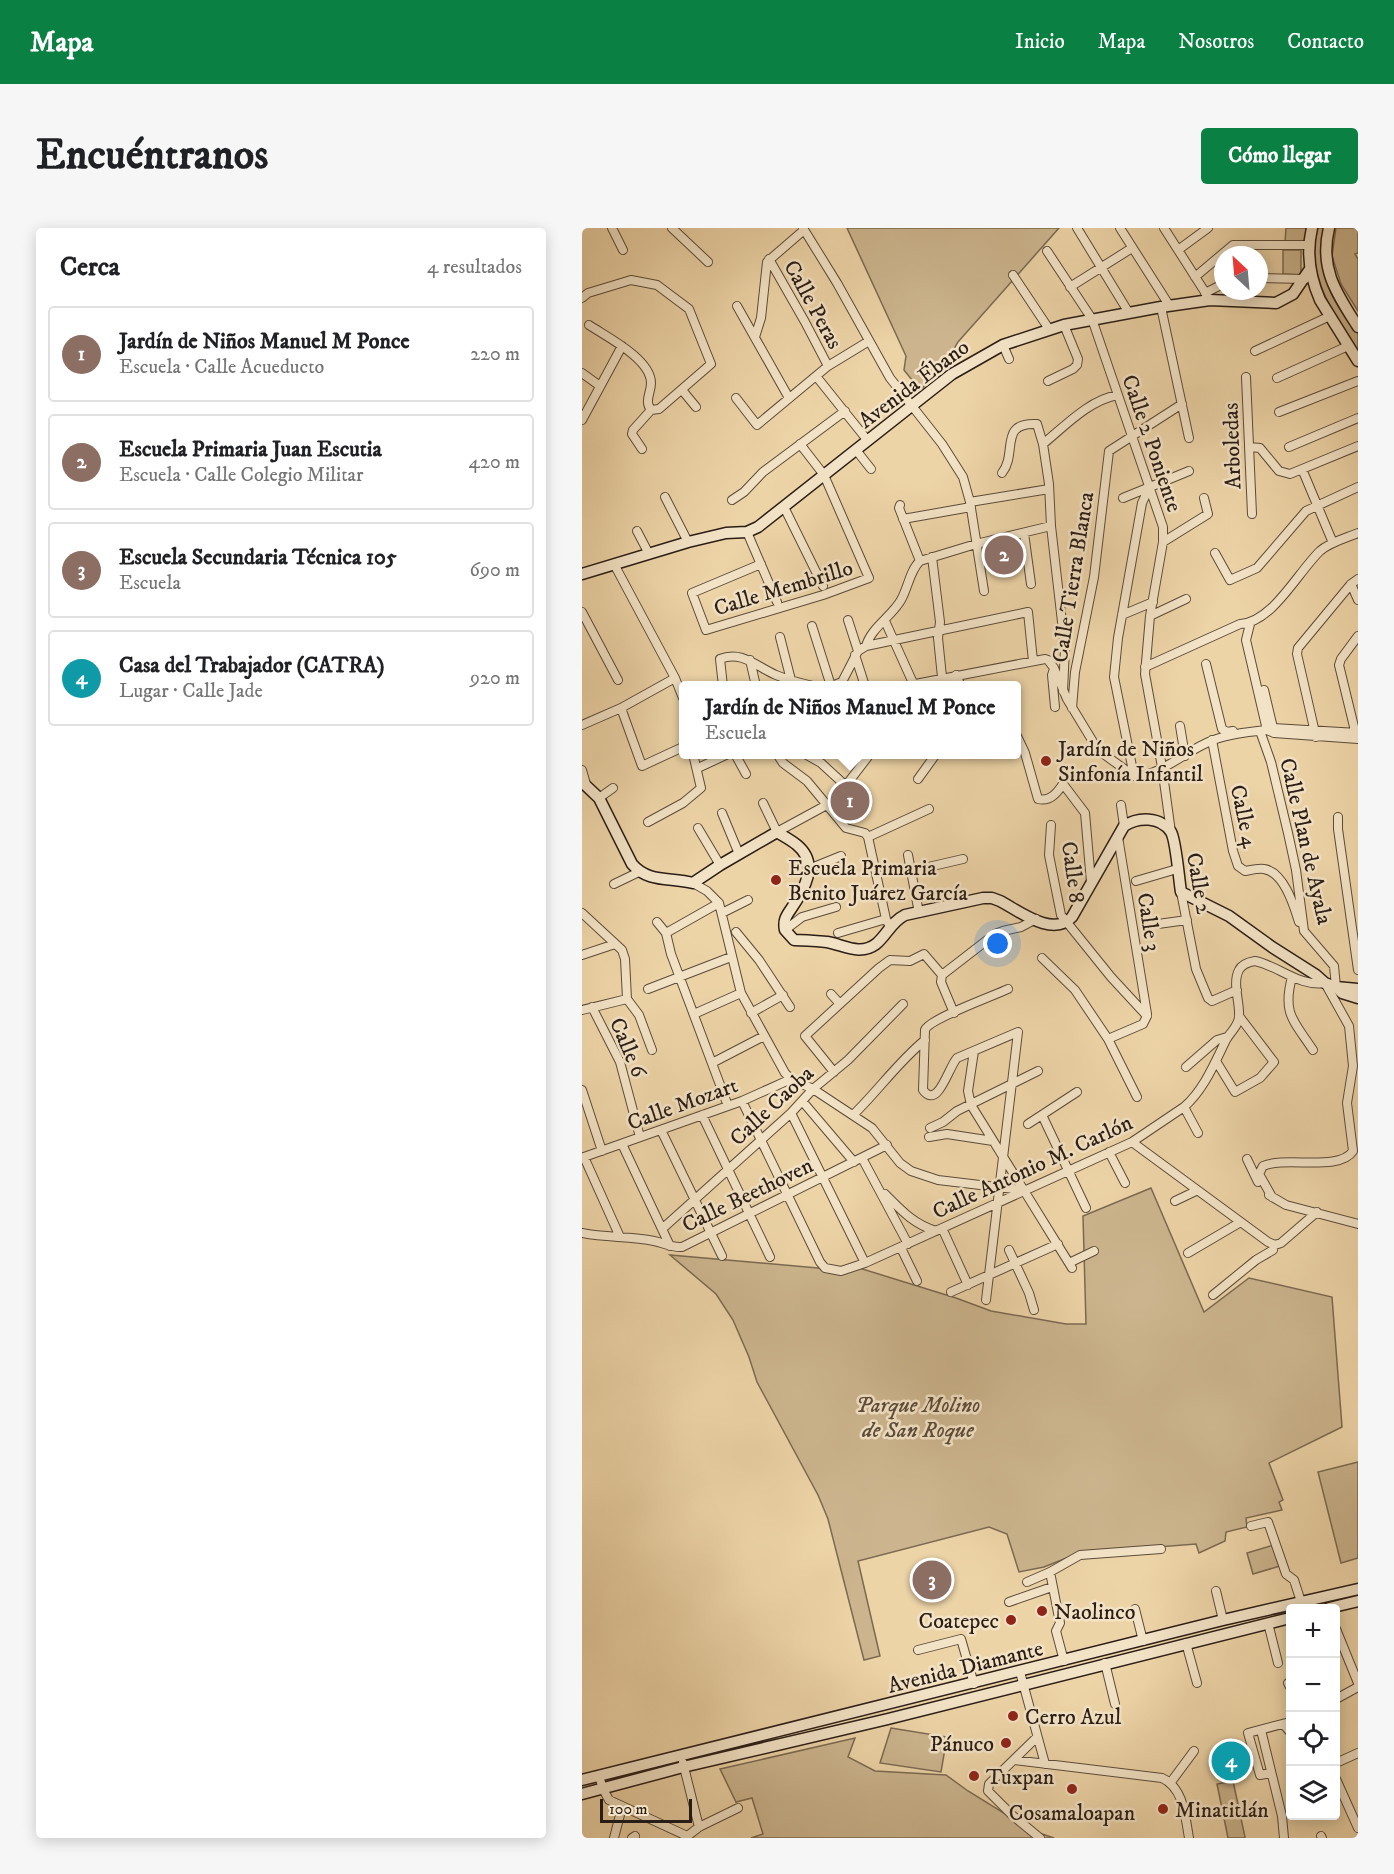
<!DOCTYPE html>
<html lang="es">
<meta charset="utf-8">
<style>
body{margin:0;font-family:"IM FELL DW Pica",serif;background:#f6f6f6;color:#202124}
.controls{position:absolute;right:18px;bottom:18px;display:grid;overflow:hidden;border-radius:6px;box-shadow:0 3px 15px #0003}
.controls button{width:54px;height:54px;display:grid;place-items:center;padding:0;border:0;border-bottom:2px solid #e0e0e0;background:#fff;color:#202124;font:30px sans-serif}
.compass{position:absolute;left:632px;top:18px;width:54px;height:54px;border-radius:50%;background:#fff;box-shadow:0 3px 15px #0003;rotate:334deg}
.scale{position:absolute;left:18px;bottom:15px;width:92px;box-sizing:border-box;padding-left:6px;border:3px solid #2a1d16;border-top:0;font-size:16px;line-height:21px;white-space:nowrap;color:#2a1d16;-webkit-text-stroke:4px #f3e3c6;paint-order:stroke}
.you{position:absolute;left:416px;top:716px;width:21px;height:21px;margin:-15px;border:4px solid #fff;border-radius:50%;background:#1a73e8;box-shadow:0 0 0 9px #1a73e833}
.badge{display:grid;place-items:center;width:39px;height:39px;border-radius:50%;background:#0b8043;color:#fff;font-size:20px;font-weight:700}
.pin{position:absolute;translate:-50% -50%;border:3px solid #fff;box-shadow:0 2px 6px #0006}
.popup{position:absolute;left:97px;top:453px;width:342px;height:78px;box-sizing:border-box;display:grid;place-content:center;border-radius:6px;background:#fff;filter:drop-shadow(0 2px 4px #0005);font-size:20px;white-space:nowrap;color:#757577}
.popup b{font-size:22px;color:#202124}
.popup::after{content:'';position:absolute;left:50%;top:100%;margin-left:-12px;border:12px solid transparent;border-top-color:#fff}
.list{margin:0;padding:0;list-style:none}
h2{display:flex;justify-content:space-between;align-items:center;height:78px;margin:0;padding:0 24px;font-size:26px}
h2 small{font-size:20px;font-weight:400;color:#757577}
.list li{display:grid;grid-template-columns:39px 1fr auto;gap:18px;align-items:center;box-sizing:border-box;height:96px;margin:0 12px 12px;padding:0 12px;border:2px solid #e0e0e0;border-radius:6px}
.list b{display:block;font-size:22px;white-space:nowrap}
.list p{margin:0;font-size:20px;white-space:nowrap;color:#757577}
.list em{font-size:20px;font-style:normal;color:#757577}
.icon{flex:none;width:33px;height:33px;fill:none;stroke:currentColor;stroke-width:2;stroke-linecap:round;stroke-linejoin:round}
.map{position:relative;flex:none;width:776px;height:1610px;overflow:hidden;border-radius:6px}
header{display:flex;align-items:center;gap:36px;box-sizing:border-box;height:84px;padding:0 30px;background:#0b8043;color:#fff}
header strong{font-size:28px}
nav{display:flex;gap:33px;margin-inline-start:auto;font-size:21px}
.intro{display:flex;align-items:center;justify-content:space-between;box-sizing:border-box;height:144px;padding:0 36px}
h1{margin:0;font-size:42px}
.button{padding:15px 27px;border-radius:6px;background:#0b8043;color:#fff;font-size:21px;font-weight:700}
main{display:flex;gap:36px;padding:0 36px}
aside{flex:1;background:#fff;border-radius:6px;box-shadow:0 3px 15px #0003}
.map>svg:first-child{display:block}
.green{fill:#ccb58e;stroke:#7b6952;stroke-width:1.5}
.lines{fill:none;stroke-linecap:round;stroke-linejoin:round}
.street-casing{stroke:#5b4b3a;stroke-width:10}
.secondary-casing{stroke:#2a1d16;stroke-width:13}
.street{stroke:#f3e3c6;stroke-width:8}
.secondary{stroke:#f3e3c6;stroke-width:10}
.poi-dot{fill:#8f2418;stroke:#f3e3c6;stroke-width:2}
.labels{text-anchor:middle;stroke-width:5;stroke-linejoin:round;paint-order:stroke}
.street-label{font-size:22px;fill:#2a1d16;stroke:#f3e3c6}
.poi-label{font-size:22px;fill:#2a1d16;stroke:#f3e3c6;text-anchor:start}
.park-label{font-size:22px;font-style:italic;fill:#5b4b3a;stroke:#f3e3c6}
</style>
<header>
<strong>Mapa</strong>
<nav><a>Inicio</a><a>Mapa</a><a>Nosotros</a><a>Contacto</a></nav>
</header>
<div class="intro"><h1>Encuéntranos</h1><a class="button">Cómo llegar</a></div>
<main>
<aside>
<h2>Cerca<small>4 resultados</small></h2>
<ul class="list">
<li><span class="badge" style="background:#8d6e63">1</span><div><b>Jardín de Niños Manuel M Ponce</b><p>Escuela · Calle Acueducto</p></div><em>220 m</em></li>
<li><span class="badge" style="background:#8d6e63">2</span><div><b>Escuela Primaria Juan Escutia</b><p>Escuela · Calle Colegio Militar</p></div><em>420 m</em></li>
<li><span class="badge" style="background:#8d6e63">3</span><div><b>Escuela Secundaria Técnica 105</b><p>Escuela</p></div><em>690 m</em></li>
<li><span class="badge" style="background:#0f9aa8">4</span><div><b>Casa del Trabajador (CATRA)</b><p>Lugar · Calle Jade</p></div><em>920 m</em></li>
</ul>
</aside>
<div class="map">
<svg width="776" height="1610" viewBox="0 0 776 1610">
<rect width="100%" height="100%" fill="#edd4a7"/>
<filter id="stains"><feTurbulence type="fractalNoise" baseFrequency=".00333" numOctaves="4"/><feColorMatrix values="0 0 0 0 .2 0 0 0 0 .09 0 0 0 0 .02 0 0 0 .5 -.17"/></filter>
<radialGradient id="worn" r=".72"><stop offset=".6" stop-color="#630" stop-opacity="0"/><stop offset="1" stop-color="#630" stop-opacity=".3"/></radialGradient>
<path class="green" d="M 265,0 L 477,0 L 376,114 L 356,149 L 351,150 L 338,162 L 322,142 L 324,128 Z
M 704,0 L 728,0 L 724,16 L 703,15 Z
M 736,0 L 745,0 L 741,26 L 776,102 L 776,123 C 752,85 722,47 736,0 Z
M 754,0 L 776,0 L 776,25 L 773,26 L 776,31 L 776,83 L 759,56 L 750,28 Z
M 701,22 L 719,22 L 719,47 L 701,46 Z
M 569,960 L 622,1084 L 667,1050 L 750,1069 L 760,1199 L 687,1235 L 701,1272 L 697,1274 L 700,1282 L 664,1290 L 665,1299 L 644,1304 L 643,1313 L 617,1325 L 614,1316 L 497,1325 L 462,1339 L 437,1344 L 425,1306 L 407,1299 L 276,1333 L 298,1428 L 282,1432 L 246,1291 L 236,1267 L 175,1154 L 167,1129 L 151,1092 L 134,1066 L 88,1027 L 247,1041 L 274,1039 L 374,1070 L 409,1083 L 484,1096 L 504,1096 L 501,988 Z
M 776,1234 L 776,1330 L 759,1335 L 736,1244 Z
M 692,1317 L 698,1338 L 671,1346 L 665,1325 Z
M 309,1500 L 365,1509 L 359,1544 L 298,1535 Z
M 273,1510 L 266,1529 L 293,1543 L 364,1547 L 386,1563 L 451,1603 L 472,1610 L 169,1610 L 181,1606 L 170,1570 L 154,1574 L 138,1541 Z
M 651,1553 L 663,1609 L 663,1610 L 646,1610 L 635,1556 Z"/>
<g class="lines">
<defs>
<path id="street" d="M 30,0 L 41,22
M 90,0 L 126,34
M 221,0 L 255,55 L 308,150 L 360,216 L 381,249 L 388,274 L 402,363
M 495,0 L 547,85
M 538,0 L 587,77
M 582,0 L 628,72
M 596,22 L 626,0
M 465,23 L 510,91 L 581,299 L 581,314 L 568,388 L 563,446 L 580,539 L 589,604
M 187,31 L 223,94 L 246,138
M 431,47 L 467,101
M 613,49 L 651,17 L 727,17
M 677,50 L 723,51
M 488,59 L 550,20
M 623,65 L 641,56
M 0,70 L 6,65 L 49,52 L 75,57 L 107,81 L 129,136 L 77,181 L 69,182
M 155,78 L 207,170
M 579,79 L 607,210
M 7,97 C 25,109 69,131 69,155 C 69,165 62,173 69,182
M 173,109 L 179,90 L 185,34 L 222,2
M 421,117 L 427,131
M 673,123 L 748,88
M 0,145 L 18,158
M 234,148 L 286,213
M 664,149 L 670,286
M 695,150 L 766,118
M 466,153 L 491,141 L 495,137 L 496,131 L 482,97
M 100,162 L 114,179
M 154,170 L 175,197 L 246,138 L 287,113
M 697,184 L 776,153
M 0,192 L 40,118
M 461,216 C 483,198 507,172 536,167
M 668,219 L 678,220 L 697,243 L 708,246 L 776,218
M 707,219 L 776,190
M 60,221 L 50,206 L 51,202 L 69,182
M 274,222 L 289,241
M 720,241 L 751,315
M 420,245 C 436,225 416,194 455,196 L 461,216 L 467,256 L 469,298 L 483,420 L 481,463
M 83,269 L 106,314
M 541,270 L 607,243
M 150,272 L 162,264 L 181,244 L 263,183
M 388,274 L 467,261
M 318,277 L 317,280 L 338,333
M 202,279 L 241,358
M 321,291 L 389,279
M 55,303 L 67,326
M 165,304 L 195,374
M 442,305 L 449,356
M 581,314 L 626,286 L 622,270
M 633,325 L 648,352 L 675,340 L 724,283 L 776,259
M 350,329 L 358,394 L 356,410 L 360,449
M 338,333 L 394,316 L 469,298
M 32,336 L 93,450 L 101,470
M 179,336 L 110,365 L 124,402 L 241,367 L 287,350 L 242,247 L 218,216
M 769,356 L 776,372
M 0,384 L 36,452
M 540,387 L 571,374
M 568,388 L 604,371
M 266,392 L 276,423
M 303,393 L 331,455
M 668,396 L 664,412 L 685,502
M 230,398 L 249,458
M 198,409 L 210,456
M 284,418 C 289,400 310,388 319,372 C 326,360 328,342 338,333
M 273,427 L 283,458
M 168,432 L 174,458
M 624,436 L 640,501 L 645,504 L 651,503
M 563,439 L 658,396 C 690,395 716,344 738,323 C 748,314 764,310 776,305
M 472,441 L 470,447 L 473,479
M 374,447 L 379,458
M 141,458 L 138,431 C 160,422 175,439 194,447 C 206,452 218,455 231,458
M 250,458 L 260,454 L 276,423 L 284,418 L 446,384 L 451,433
M 323,458 L 463,431 L 466,432 L 472,440 L 485,471 L 516,522 L 552,548
M 682,462 L 691,500
M 39,480 L 60,538 L 101,519
M 490,480 L 493,444 L 512,349 L 527,223 L 600,176
M 0,497 L 39,480 L 93,450
M 598,498 L 603,528
M 685,502 L 692,505 L 776,511
M 678,503 L 689,534 L 706,605 L 714,642 L 722,703 L 752,738 L 754,759
M 434,506 L 443,525 L 456,571 C 468,574 475,565 481,556 L 503,585 L 509,654
M 734,509 L 715,426 L 716,420 L 769,356 L 776,351
M 775,511 L 757,437 L 759,431 L 776,408
M 630,512 L 651,623 L 656,638 L 663,643 C 669,642 676,640 682,641 C 702,644 712,678 717,694
M 153,526 L 164,546
M 195,526 L 201,535 L 225,553 L 264,600 L 283,605 L 286,609
M 223,526 L 239,535 L 264,558
M 116,540 L 146,526
M 0,542 L 4,556
M 552,548 L 532,449 L 536,410 L 560,275 L 567,260
M 552,548 C 575,550 607,521 629,513 C 646,506 667,504 685,502 L 691,500 L 776,505
M 336,551 L 354,526
M 17,570 L 31,560
M 181,575 L 195,604 L 252,573 L 288,526
M 539,577 L 542,598
M 140,585 L 157,626
M 756,589 L 756,601 L 776,742
M 66,594 L 101,575 L 119,560 L 111,526
M 469,597 L 467,627 L 479,687 L 529,749 L 565,788
M 116,600 L 138,637
M 286,609 L 304,691 L 308,699
M 286,609 L 347,581
M 536,609 L 565,786
M 326,627 L 337,685
M 227,641 L 259,628
M 329,643 L 381,631
M 554,653 L 595,641
M 111,655 L 125,663 L 137,675 L 159,765 L 203,845 L 209,851 L 231,861 L 290,900 L 318,935 L 329,943 L 356,952 L 441,962
M 32,656 L 57,644
M 599,664 L 614,741 L 626,770 L 630,773 L 655,762
M 0,685 L 40,722 L 43,731 L 45,771 L 57,787 L 70,822
M 140,685 L 166,672
M 75,694 L 84,705 L 89,726 L 146,878
M 576,696 L 605,692
M 203,702 L 220,689 L 254,679
M 154,704 L 177,732 L 208,779
M 84,705 L 137,675
M 256,705 L 304,691
M 0,727 L 33,716
M 460,730 L 493,762 L 526,811 L 555,869
M 710,749 C 700,786 712,793 731,822
M 66,761 L 149,729
M 249,766 L 258,776
M 10,779 L 38,834 L 58,909
M 0,782 L 45,771
M 169,785 L 201,767
M 372,785 L 359,754 L 360,747 L 413,706 L 421,703 L 439,699 L 454,691
M 112,786 L 159,765
M 526,811 L 561,796 L 565,788
M 392,823 L 386,863 L 389,877 L 490,1040
M 634,833 L 653,864 L 678,850 L 692,834 L 657,788
M 130,835 L 182,808
M 604,839 L 635,812 L 645,809
M 252,844 L 223,808 L 297,740 L 308,732 L 328,733 L 342,726 L 360,747
M 0,862 L 20,923
M 160,873 L 238,1034 L 243,1040 L 259,1043 L 283,1035 L 550,914 L 602,879 C 622,862 633,834 644,812 C 648,804 657,798 657,788 C 658,774 650,755 657,742 C 660,736 667,734 673,733 C 697,738 717,759 743,755 L 767,798 L 771,838 L 765,875 L 771,923 C 757,944 705,928 681,938 L 677,946 L 690,969
M 221,874 L 272,934
M 602,879 L 616,905
M 209,885 L 283,1035
M 120,887 L 188,1029
M 271,887 C 296,863 316,834 343,812
M 460,887 L 504,980
M 446,896 L 495,864
M 348,900 L 361,894 L 375,883 L 456,843
M 79,902 L 140,1028
M 347,909 L 365,906 L 411,913
M 550,914 L 686,1014 L 693,1017 L 699,1015 L 735,984
M 40,916 L 88,1018
M 527,924 L 543,955
M 280,930 L 326,1016
M 665,931 L 676,954
M 303,966 C 319,982 331,996 354,1003
M 687,967 L 704,977 L 776,996
M 593,973 L 614,963
M 360,1000 L 386,1057
M 80,1001 L 209,885 L 231,861 L 266,832 L 321,776
M 0,1005 C 24,1010 48,1008 72,1013 C 82,1015 90,1020 100,1019 L 305,917
M 38,1009 L 2,929 L 160,873 L 209,851
M 319,1020 L 335,1053
M 427,1022 L 447,1065 L 452,1082
M 606,1025 L 657,995
M 487,1035 L 512,1023
M 369,1064 L 476,1016
M 631,1067 L 674,1032 L 691,1022
M 404,1072 L 436,804 L 375,830 C 366,840 356,882 341,862 L 343,802 C 347,791 411,768 426,761
M 669,1298 L 686,1294 L 702,1340 L 704,1346 L 712,1352 L 721,1380
M 468,1344 L 478,1395 L 474,1403 L 482,1433
M 445,1354 L 468,1344 L 498,1327 L 579,1321
M 634,1363 L 641,1392
M 427,1374 L 470,1359
M 553,1381 L 561,1413
M 686,1395 L 696,1435
M 754,1401 L 776,1455
M 604,1415 L 615,1455
M 336,1422 L 379,1411 L 392,1456
M 523,1435 L 533,1476
M 438,1444 L 463,1536
M 706,1455 L 708,1459
M 754,1471 L 776,1459
M 702,1497 L 708,1504
M 679,1502 L 700,1588 L 702,1610
M 455,1509 L 407,1556 L 406,1563 L 430,1587 L 458,1610
M 432,1532 L 580,1550 C 602,1560 603,1588 607,1610
M 101,1535 L 117,1599
M 754,1535 L 776,1525
M 689,1545 L 678,1547 L 666,1505 L 708,1494
M 17,1548 L 21,1561 L 27,1572 L 105,1608
M 754,1551 L 776,1600
M 589,1554 L 612,1523
M 739,1608 L 740,1610
M 32,1610 L 40,1579
M 50,1610 L 53,1608
M 103,1610 L 117,1599 L 156,1580"/>
<path id="secondary" d="M 730,0 C 724,25 728,49 738,72 L 776,133
M 747,0 C 737,41 755,66 776,99
M 0,346 L 106,314 L 144,305 L 165,304 L 176,299 L 370,146 L 421,117 L 482,97 L 579,79 L 628,72 L 694,75 L 711,66 L 728,41
M 0,554 L 17,570 L 50,636 C 66,655 88,649 111,655 L 138,637 L 195,604 C 201,608 209,612 215,617 C 238,636 222,662 209,681 C 204,688 201,693 203,702 L 212,712 C 223,712 234,713 245,714 C 262,717 278,728 294,716 C 305,707 309,694 323,687 L 401,670 L 410,670 L 418,673 C 437,683 471,710 490,689 L 542,598 C 556,589 578,588 589,604 C 594,612 597,652 599,664 L 647,688 L 690,719 L 734,747 L 743,755 L 754,759 L 760,765 L 776,770
M 754,759 L 776,761
M 747,1380 L 776,1373
M 0,1552 L 641,1392 L 776,1361
M 0,1566 L 101,1539 L 306,1491 L 708,1390"/>
</defs>
<use href="#street" class="street-casing"/>
<use href="#secondary" class="secondary-casing"/>
<use href="#street" class="street"/>
<use href="#secondary" class="secondary"/>
</g>
<g class="poi-dot">
<circle cx="464" cy="533" r="6"/>
<circle cx="194" cy="652" r="6"/>
<circle cx="460" cy="1383" r="6"/>
<circle cx="429" cy="1392" r="6"/>
<circle cx="431" cy="1488" r="6"/>
<circle cx="424" cy="1515" r="6"/>
<circle cx="392" cy="1548" r="6"/>
<circle cx="490" cy="1561" r="6"/>
<circle cx="581" cy="1581" r="6"/>
</g>
<g class="labels">
<g class="street-label">
<text transform="translate(232 76) rotate(61)" y="8">Calle Peras</text>
<text transform="translate(331 155) rotate(-37)" y="8">Avenida Ébano</text>
<text transform="translate(571 215) rotate(71)" y="8">Calle 2 Poniente</text>
<text transform="translate(649 218) rotate(-92)" y="8">Arboledas</text>
<text transform="translate(490 349) rotate(-81)" y="8">Calle Tierra Blanca</text>
<text transform="translate(201 359) rotate(-17)" y="8">Calle Membrillo</text>
<text transform="translate(663 588) rotate(78)" y="8">Calle 4</text>
<text transform="translate(725 613) rotate(77)" y="8">Calle Plan de Ayala</text>
<text transform="translate(492 644) rotate(82)" y="8">Calle 8</text>
<text transform="translate(618 655) rotate(80)" y="8">Calle 2</text>
<text transform="translate(568 694) rotate(81)" y="8">Calle 3</text>
<text transform="translate(47 819) rotate(67)" y="8">Calle 6</text>
<text transform="translate(100 875) rotate(-20)" y="8">Calle Mozart</text>
<text transform="translate(189 877) rotate(-43)" y="8">Calle Caoba</text>
<text transform="translate(450 938) rotate(-25)" y="8">Calle Antonio M. Carlón</text>
<text transform="translate(165 966) rotate(-26)" y="8">Calle Beethoven</text>
<text transform="translate(383 1438) rotate(-14)" y="8">Avenida Diamante</text>
</g>
<g class="poi-label">
<text x="476" y="528">Jardín de Niños<tspan x="476" dy="25">Sinfonía Infantil</tspan></text>
<text x="206" y="647">Escuela Primaria<tspan x="206" dy="25">Benito Juárez García</tspan></text>
<text x="472" y="1391">Naolinco</text>
<text x="417" y="1400" text-anchor="end">Coatepec</text>
<text x="443" y="1496">Cerro Azul</text>
<text x="412" y="1523" text-anchor="end">Pánuco</text>
<text x="404" y="1556">Tuxpan</text>
<text x="593" y="1589">Minatitlán</text>
<text x="490" y="1592" text-anchor="middle">Cosamaloapan</text>
</g>
<g class="park-label">
<text x="336" y="1184">Parque Molino<tspan x="336" dy="25">de San Roque</tspan></text>
</g>
</g>
<rect width="100%" height="100%" filter="url(#stains)"/>
<rect width="100%" height="100%" fill="url(#worn)"/>
</svg>
<div class="controls">
<button>+</button>
<button>−</button>
<button><svg class="icon" aria-label="locate" viewBox="0 0 24 24"><circle cx="12" cy="12" r="6"/><path d="M12 2v4M12 18v4M2 12h4M18 12h4"/></svg></button>
<button><svg class="icon" aria-label="layers" viewBox="0 0 24 24"><path d="M12 4l9 5-9 5-9-5zM3 14l9 5 9-5"/></svg></button>
</div>
<svg class="compass" viewBox="-18 -18 36 36"><path d="M0-13l5 13h-10z" fill="#e53935"/><path d="M0 13l5-13h-10z" fill="#757577"/></svg>
<div class="scale">100 m</div>
<div class="you"></div>
<div class="pin badge" style="left:268px;top:573px;background:#8d6e63">1</div>
<div class="popup"><b>Jardín de Niños Manuel M Ponce</b>Escuela</div>
<div class="pin badge" style="left:422px;top:327px;background:#8d6e63">2</div>
<div class="pin badge" style="left:350px;top:1352px;background:#8d6e63">3</div>
<div class="pin badge" style="left:649px;top:1533px;background:#0f9aa8">4</div>
</div>
</main>
